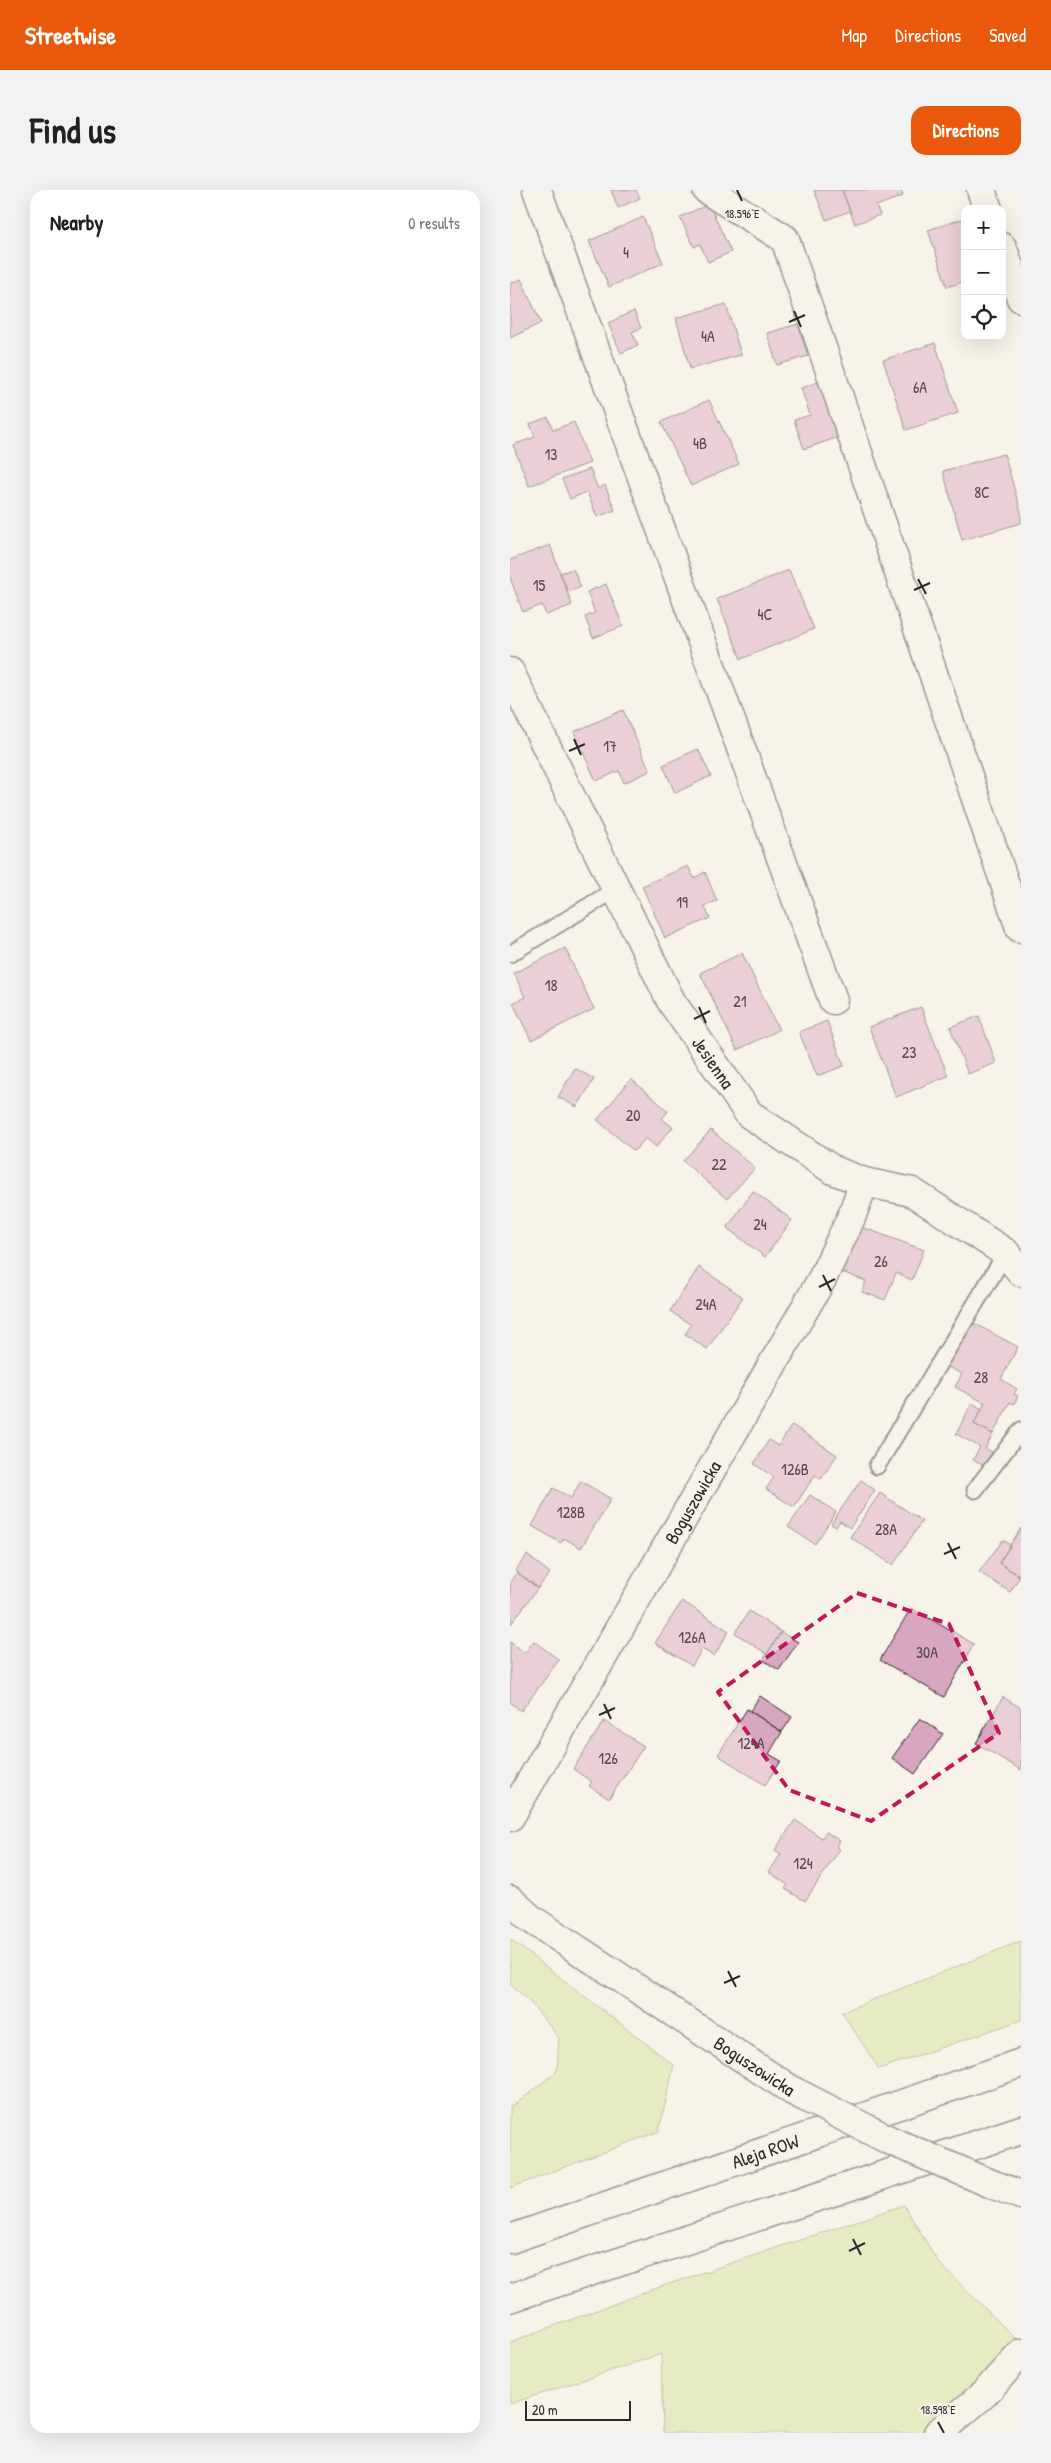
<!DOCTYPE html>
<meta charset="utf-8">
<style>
body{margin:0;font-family:"Patrick Hand",sans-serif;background:#f2f2f2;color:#202124}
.controls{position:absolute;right:15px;top:15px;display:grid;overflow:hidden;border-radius:10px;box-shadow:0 5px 20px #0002}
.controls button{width:45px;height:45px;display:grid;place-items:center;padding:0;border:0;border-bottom:1px solid #e0e0e0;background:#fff;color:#202124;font:25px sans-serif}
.scale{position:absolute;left:15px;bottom:12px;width:106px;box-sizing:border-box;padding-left:5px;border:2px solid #2b2b2b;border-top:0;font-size:14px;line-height:18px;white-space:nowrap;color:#2b2b2b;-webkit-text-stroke:4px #f7f3e8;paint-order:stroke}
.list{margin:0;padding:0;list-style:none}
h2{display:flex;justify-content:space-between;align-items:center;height:65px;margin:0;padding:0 20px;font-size:21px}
h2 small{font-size:16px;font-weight:400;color:#757577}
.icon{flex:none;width:28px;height:28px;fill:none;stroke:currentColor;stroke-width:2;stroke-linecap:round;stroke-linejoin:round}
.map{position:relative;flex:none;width:511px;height:2243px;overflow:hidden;border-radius:15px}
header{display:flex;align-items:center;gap:30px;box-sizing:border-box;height:70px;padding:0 25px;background:#ea580c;color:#fff}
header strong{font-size:24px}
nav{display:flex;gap:28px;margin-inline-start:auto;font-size:18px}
.intro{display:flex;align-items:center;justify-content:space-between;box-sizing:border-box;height:120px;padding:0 30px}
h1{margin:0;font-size:35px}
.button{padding:12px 22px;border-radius:15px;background:#ea580c;color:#fff;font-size:18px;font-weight:700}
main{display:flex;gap:30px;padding:0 30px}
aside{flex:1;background:#fff;border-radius:15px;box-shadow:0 5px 20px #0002}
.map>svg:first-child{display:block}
.green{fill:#d3e397;stroke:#7f8761}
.building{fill:#d9a6c1;stroke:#2b2b2b}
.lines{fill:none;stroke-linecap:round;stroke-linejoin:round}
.lane-casing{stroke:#2b2b2b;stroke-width:19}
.street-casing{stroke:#2b2b2b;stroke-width:31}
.secondary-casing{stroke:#2b2b2b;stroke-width:31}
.primary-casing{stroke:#2b2b2b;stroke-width:31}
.lane{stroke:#f7f3e8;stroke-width:15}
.street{stroke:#f7f3e8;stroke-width:28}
.secondary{stroke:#f7f3e8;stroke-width:28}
.primary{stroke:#f7f3e8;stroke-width:28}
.secondary-bridge-casing{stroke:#2b2b2b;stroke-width:31;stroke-linecap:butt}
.secondary-bridge{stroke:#f7f3e8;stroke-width:28}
.marked{fill:none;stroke:#c2185b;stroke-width:4;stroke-dasharray:10 6;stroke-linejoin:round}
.ticks{fill:none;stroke:#2b2b2b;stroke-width:2}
.labels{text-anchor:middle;stroke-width:5;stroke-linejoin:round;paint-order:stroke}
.number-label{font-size:16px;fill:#564a50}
.street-label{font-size:19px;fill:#2b2b2b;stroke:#f7f3e8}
.ticks-label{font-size:12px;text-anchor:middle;fill:#2b2b2b;stroke:#f7f3e8;stroke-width:5;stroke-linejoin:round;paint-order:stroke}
</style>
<header>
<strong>Streetwise</strong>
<nav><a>Map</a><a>Directions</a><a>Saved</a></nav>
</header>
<div class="intro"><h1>Find us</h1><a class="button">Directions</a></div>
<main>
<aside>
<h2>Nearby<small>0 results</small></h2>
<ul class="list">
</ul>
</aside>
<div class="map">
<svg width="511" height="2243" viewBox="0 0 511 2243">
<rect width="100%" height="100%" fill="#f7f3e8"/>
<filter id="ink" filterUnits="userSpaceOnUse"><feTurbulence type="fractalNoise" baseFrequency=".02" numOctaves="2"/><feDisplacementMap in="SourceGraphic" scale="10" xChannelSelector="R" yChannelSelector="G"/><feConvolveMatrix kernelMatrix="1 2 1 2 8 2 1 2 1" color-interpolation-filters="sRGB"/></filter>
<g filter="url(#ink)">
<path class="green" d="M 0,1749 L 164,1875 L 149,1941 L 0,1998 L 0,1916 L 7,1913 L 47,1881 L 49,1848 L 21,1813 L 0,1794 Z
M 511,1751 L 511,1830 L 369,1879 L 332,1822 Z
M 394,2015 L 428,2072 L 511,2154 L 419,2243 L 153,2243 L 151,2164 L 0,2214 L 0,2152 L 150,2097 Z"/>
<path class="building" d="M 101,0 L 126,0 L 130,8 L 108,18 Z
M 304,0 L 332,0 L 340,21 L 316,30 Z
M 332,0 L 391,0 L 393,6 L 366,16 L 370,25 L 345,34 Z
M 199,14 L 221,62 L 198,72 L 190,54 L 184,57 L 170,27 Z
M 133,27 L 153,73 L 99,97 L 79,51 Z
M 455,28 L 455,91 L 437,97 L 418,40 Z
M 11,89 L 31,133 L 0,148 L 0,94 Z
M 216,114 L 231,165 L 180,179 L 166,128 Z
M 124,121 L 131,138 L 122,142 L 128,155 L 111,163 L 98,133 Z
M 288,134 L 298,166 L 267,175 L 257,143 Z
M 425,153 L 448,223 L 396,240 L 373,170 Z
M 311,191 L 329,247 L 294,259 L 284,230 L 300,225 L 291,198 Z
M 199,210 L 229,274 L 181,296 L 151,232 Z
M 38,227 L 43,240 L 64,232 L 80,273 L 19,296 L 3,255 L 25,247 L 20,234 Z
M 494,264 L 511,322 L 511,333 L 452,350 L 433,281 Z
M 80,279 L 88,299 L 95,295 L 105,320 L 87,327 L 77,302 L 60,309 L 52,289 Z
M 40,355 L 62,415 L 36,425 L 32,415 L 13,422 L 0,388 L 0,370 Z
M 63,379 L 71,397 L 58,402 L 50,383 Z
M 279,380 L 304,439 L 231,469 L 207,409 Z
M 96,394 L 113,436 L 83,448 L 75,427 L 85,423 L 77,402 Z
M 113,520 L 140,581 L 114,593 L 109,581 L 86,591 L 64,542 Z
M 188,559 L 201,586 L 165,603 L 153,575 Z
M 178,676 L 184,688 L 195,682 L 207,711 L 194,716 L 200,728 L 155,748 L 132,696 Z
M 55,758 L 84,819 L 21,850 L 3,813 L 15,807 L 4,783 Z
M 232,763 L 269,840 L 227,860 L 190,783 Z
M 411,817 L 438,886 L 386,907 L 359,837 Z
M 469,826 L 486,873 L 458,884 L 440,837 Z
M 317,831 L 334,876 L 307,886 L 289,842 Z
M 65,878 L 84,889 L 67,917 L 48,907 Z
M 121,889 L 158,921 L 152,929 L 163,937 L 146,957 L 136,948 L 124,961 L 87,930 Z
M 201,940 L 245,978 L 217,1009 L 173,971 Z
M 243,1001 L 282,1030 L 255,1067 L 217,1038 Z
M 346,1035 L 414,1060 L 402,1090 L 386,1083 L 375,1110 L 352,1102 L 356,1091 L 329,1081 Z
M 189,1077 L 233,1107 L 197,1159 L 175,1144 L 181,1135 L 160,1121 Z
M 460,1131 L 508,1157 L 491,1189 L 507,1199 L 504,1204 L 508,1206 L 504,1214 L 500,1212 L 483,1244 L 464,1234 L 475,1213 L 445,1197 L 452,1184 L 436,1176 Z
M 462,1213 L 472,1219 L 464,1234 L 483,1244 L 475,1258 L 482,1262 L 474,1276 L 463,1270 L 470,1257 L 446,1244 Z
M 282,1235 L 327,1265 L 311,1289 L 305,1285 L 284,1317 L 256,1299 L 264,1287 L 244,1274 L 259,1250 L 268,1256 Z
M 351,1290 L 365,1300 L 340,1338 L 330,1331 L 326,1337 L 321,1334 Z
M 71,1291 L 101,1309 L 71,1358 L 54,1348 L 51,1353 L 22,1336 L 43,1298 L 61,1308 Z
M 370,1303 L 412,1331 L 383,1375 L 340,1347 Z
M 300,1305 L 326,1322 L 305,1354 L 278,1337 Z
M 511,1338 L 511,1387 L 489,1373 Z
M 493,1350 L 501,1355 L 489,1373 L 510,1386 L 500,1402 L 469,1382 Z
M 17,1365 L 40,1383 L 28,1398 L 5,1381 Z
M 7,1382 L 28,1398 L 1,1434 L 0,1392 Z
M 172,1411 L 219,1441 L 204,1466 L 192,1459 L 182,1476 L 145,1453 Z
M 401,1418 L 464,1454 L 434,1507 L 370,1470 Z
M 239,1421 L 271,1442 L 257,1464 L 225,1443 Z
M 271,1442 L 288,1452 L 269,1480 L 253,1470 Z
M 24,1451 L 49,1470 L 11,1521 L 0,1512 L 0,1452 L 15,1463 Z
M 250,1506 L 282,1527 L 272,1542 L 240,1521 Z
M 493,1507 L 511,1518 L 511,1580 L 466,1553 Z
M 237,1519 L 272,1542 L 259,1564 L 271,1571 L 255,1595 L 208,1565 Z
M 410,1528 L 433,1544 L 405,1584 L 382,1568 Z
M 94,1531 L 134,1556 L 99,1609 L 79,1596 L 82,1592 L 63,1579 Z
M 285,1630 L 312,1648 L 316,1642 L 330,1651 L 326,1657 L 330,1659 L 295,1711 L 275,1699 L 278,1695 L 259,1682 L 271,1664 L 265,1660 Z"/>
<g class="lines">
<defs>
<path id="lane" d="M 0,764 L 108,698
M 367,1276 L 496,1063
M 465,1300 L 511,1240"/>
<g id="street">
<path d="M 27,0 L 323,810"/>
<path d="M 197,0 L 275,49 L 510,738"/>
<path d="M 471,0 L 478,19"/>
<path d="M 492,57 L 511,108"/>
<path id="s1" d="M 0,482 L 161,811 L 239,924 L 323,980 L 354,992 L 402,1002 L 496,1063 L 511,1082"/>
<path id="s2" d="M 0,1627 L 312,1089 L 341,1028 L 354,992"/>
<path d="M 428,2243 L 474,2204 L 511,2163"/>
</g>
<g id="secondary">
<path id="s3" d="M 0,1710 L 21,1729 L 283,1901"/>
<path d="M 484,1995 L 511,2005"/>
</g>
<g id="primary">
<path id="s4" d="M 0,2049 L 511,1873"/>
<path d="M 0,2108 L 511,1940"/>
</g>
</defs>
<use href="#lane" class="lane-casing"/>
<use href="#street" class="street-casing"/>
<use href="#secondary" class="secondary-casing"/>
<use href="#primary" class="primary-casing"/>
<use href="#lane" class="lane"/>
<use href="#street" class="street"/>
<use href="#secondary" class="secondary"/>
<use href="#primary" class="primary"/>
<defs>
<path id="secondary-bridge" d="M 283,1901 L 379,1950 L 484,1995"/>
</defs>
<use href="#secondary-bridge" class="secondary-bridge-casing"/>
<use href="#secondary-bridge" class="secondary-bridge"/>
</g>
</g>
<path d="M0 0H511V2243H0ZM 347,1403 L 439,1434 L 489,1543 L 361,1631 L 279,1600 L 208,1502 Z" fill="#f7f3e8" fill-opacity=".55" fill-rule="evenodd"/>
<path class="marked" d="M 347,1403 L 439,1434 L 489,1543 L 361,1631 L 279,1600 L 208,1502 Z"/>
<path class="ticks" d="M 227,0 L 232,11M 284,121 L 291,137M 279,132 L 295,125M 408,389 L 416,404M 404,400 L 420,393M 64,549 L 71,565M 59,561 L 75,554M 189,817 L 196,833M 184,829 L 200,821M 313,1085 L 321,1101M 309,1097 L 325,1089M 438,1353 L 446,1369M 434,1364 L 450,1357M 94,1514 L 101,1529M 89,1525 L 105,1518M 218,1781 L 226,1797M 214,1793 L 230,1786M 343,2049 L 351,2065M 339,2061 L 355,2053M 428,2232 L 434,2243"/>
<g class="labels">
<g class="number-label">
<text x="116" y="68">4</text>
<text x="198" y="152">4A</text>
<text x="410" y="203">6A</text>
<text x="190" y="259">4B</text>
<text x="41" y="270">13</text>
<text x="472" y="308">8C</text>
<text x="29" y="401">15</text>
<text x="255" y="430">4C</text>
<text x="100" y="562">17</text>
<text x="172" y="718">19</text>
<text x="41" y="801">18</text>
<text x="230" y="817">21</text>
<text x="399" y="868">23</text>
<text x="123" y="931">20</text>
<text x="209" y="980">22</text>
<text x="250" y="1040">24</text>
<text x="371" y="1077">26</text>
<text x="196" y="1120">24A</text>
<text x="471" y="1193">28</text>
<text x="285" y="1285">126B</text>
<text x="61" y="1328">128B</text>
<text x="376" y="1345">28A</text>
<text x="182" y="1453">126A</text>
<text x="417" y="1468">30A</text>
<text x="241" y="1559">124A</text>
<text x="98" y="1574">126</text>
<text x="293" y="1679">124</text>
</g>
<g class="street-label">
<text dy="7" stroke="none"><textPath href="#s1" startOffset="441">Jesienna</textPath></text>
<text dy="7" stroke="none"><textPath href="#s2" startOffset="364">Boguszowicka</textPath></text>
<text dy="7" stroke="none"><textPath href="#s3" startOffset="296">Boguszowicka</textPath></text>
<text dy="7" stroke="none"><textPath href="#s4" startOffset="270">Aleja ROW</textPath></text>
</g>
</g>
<g class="ticks-label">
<text x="232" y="28">18.596°E</text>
<text x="428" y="2224">18.598°E</text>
</g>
</svg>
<div class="controls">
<button>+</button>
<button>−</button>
<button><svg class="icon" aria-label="locate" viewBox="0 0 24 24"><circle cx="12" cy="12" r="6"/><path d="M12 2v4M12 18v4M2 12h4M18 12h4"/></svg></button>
</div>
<div class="scale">20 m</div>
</div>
</main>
